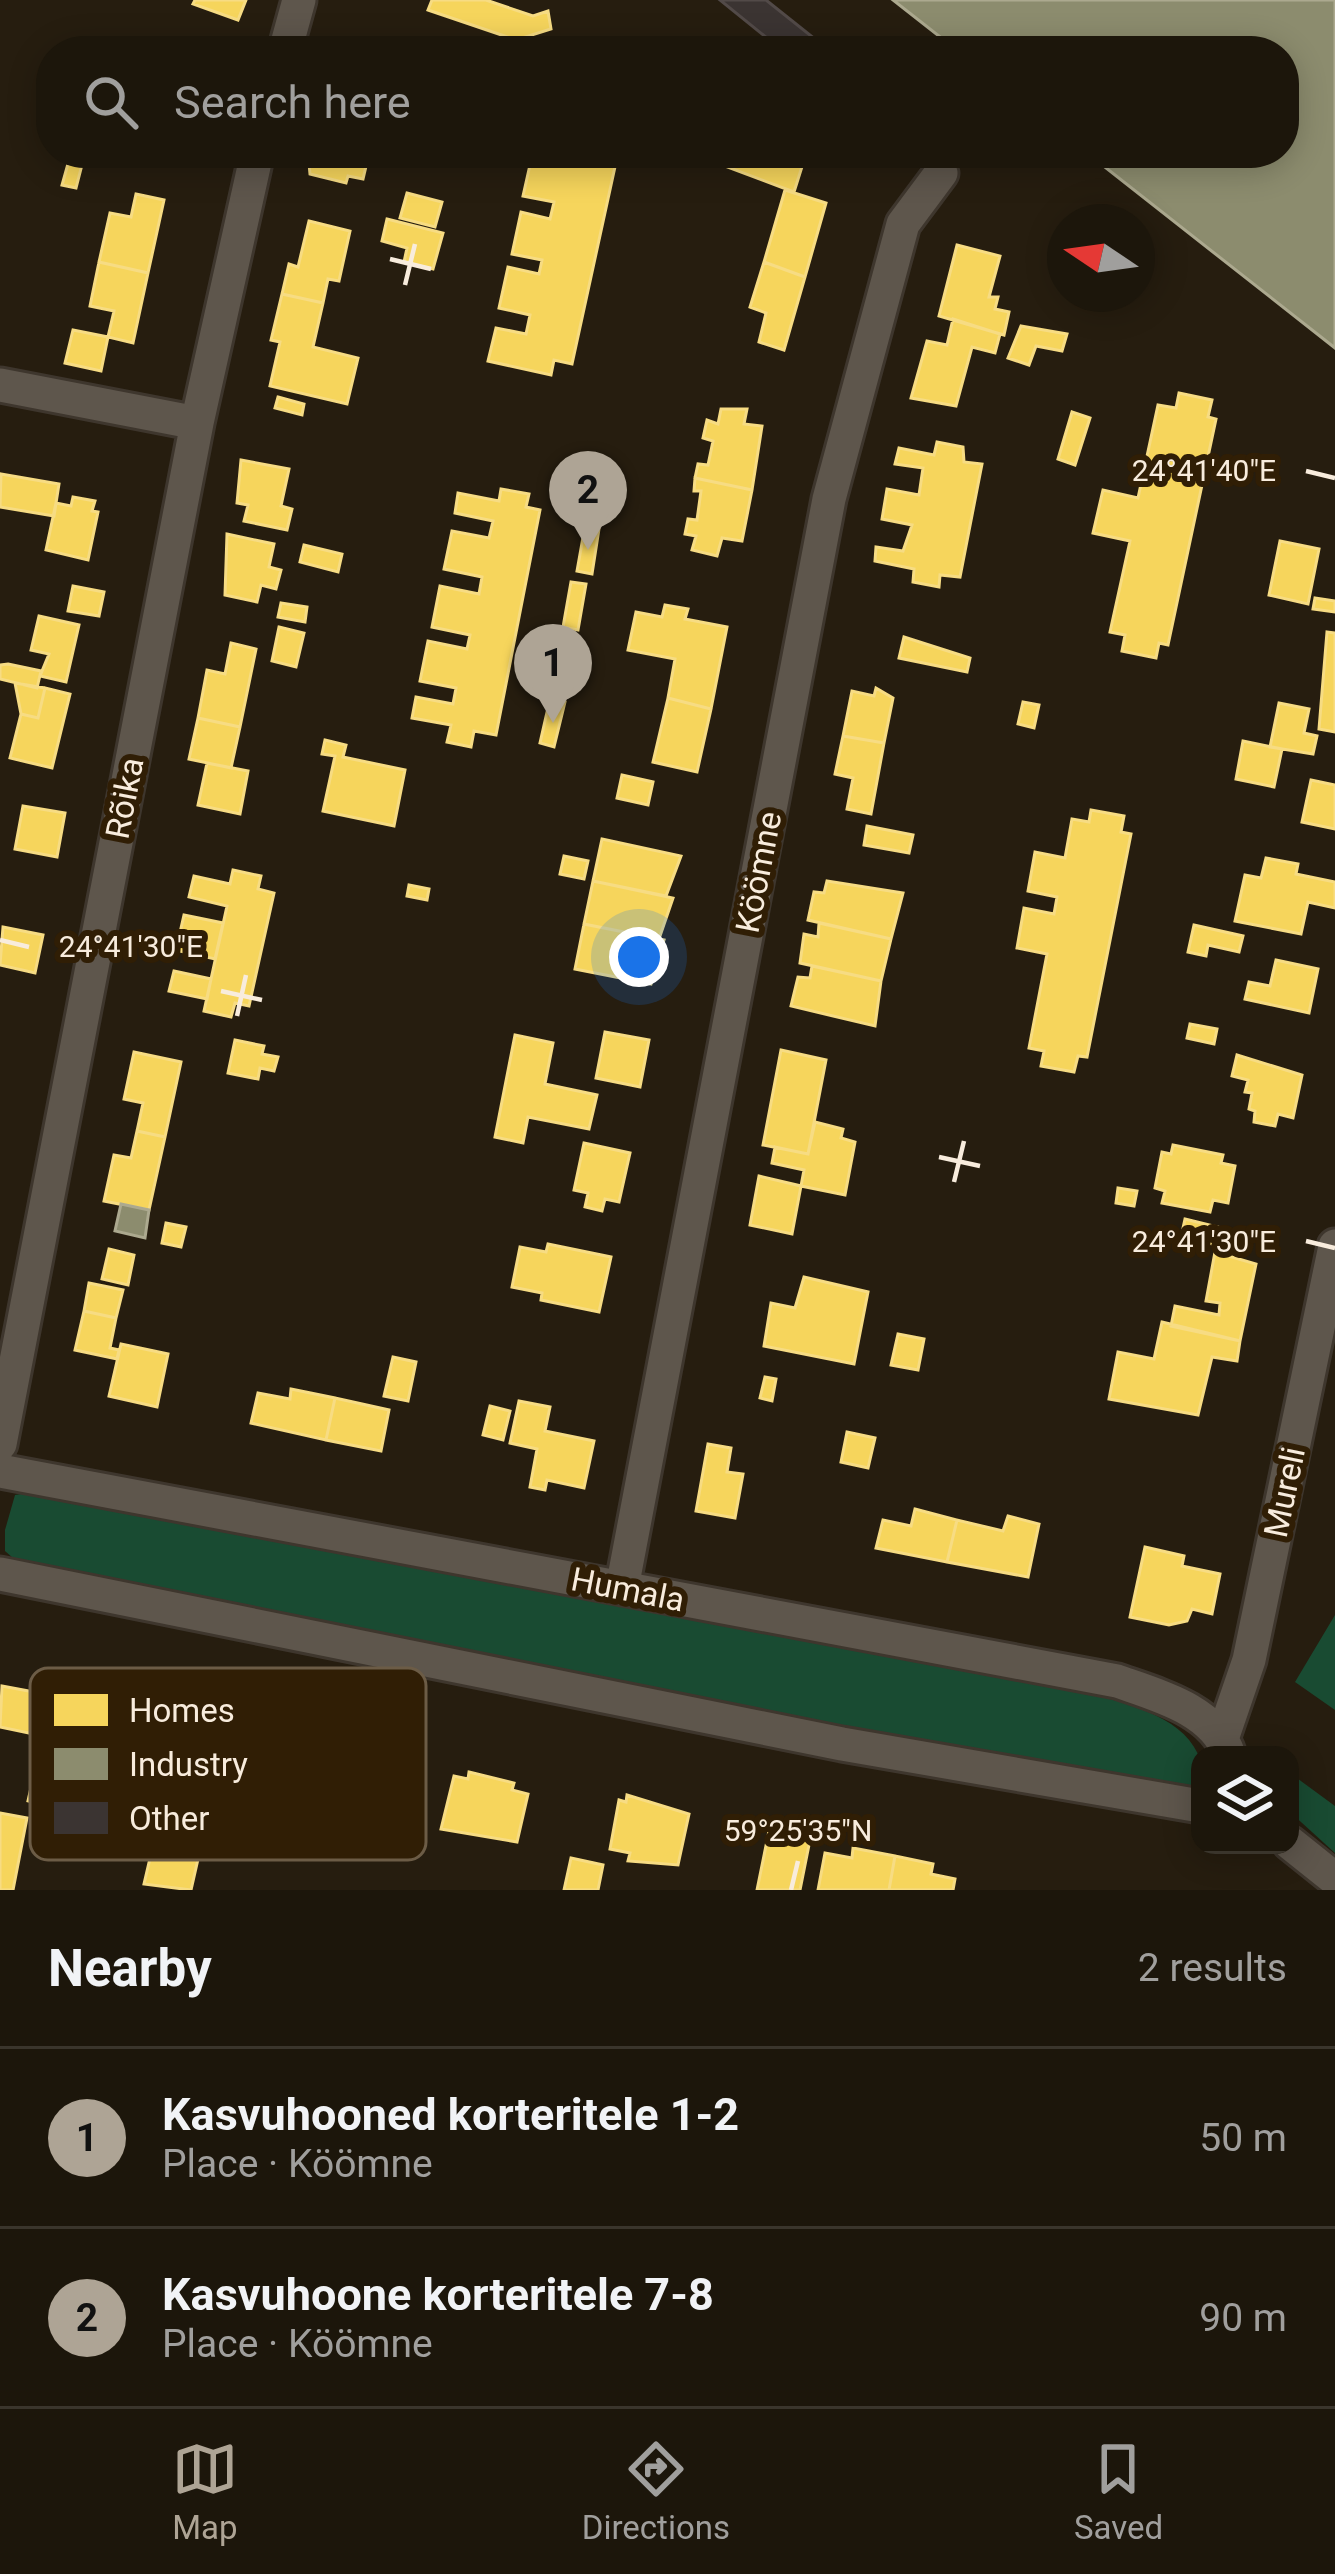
<!DOCTYPE html>
<meta charset="utf-8">
<style>
body{margin:0;font-family:Roboto,sans-serif;background:#292319;color:#f1f3f6}
.controls{position:absolute;right:36px;bottom:36px;display:grid;overflow:hidden;border-radius:24px;box-shadow:0 6px 30px #0003}
.controls button{width:108px;height:108px;display:grid;place-items:center;padding:0;border:0;border-bottom:3px solid #3a352c;background:#1c160b;color:#f1f3f6;font:60px sans-serif}
.compass{position:absolute;left:1047px;top:204px;width:108px;height:108px;border-radius:50%;background:#1c160b;box-shadow:0 6px 30px #0003;rotate:283deg}
.you{position:absolute;left:639px;top:957px;width:42px;height:42px;margin:-30px;border:9px solid #fff;border-radius:50%;background:#1a73e8;box-shadow:0 0 0 18px #1a73e833}
.badge{display:grid;place-items:center;width:78px;height:78px;border-radius:50%;background:#aea495;color:#111;font-size:39px;font-weight:700}
.pin{position:absolute;translate:-50% -99px;filter:drop-shadow(0 3px 6px #0008)}
.pin::after{content:'';position:absolute;top:63px;width:42px;height:36px;background:inherit;clip-path:polygon(0 0,100% 0,50% 100%)}
.list{margin:0;padding:0;list-style:none}
h2{display:flex;justify-content:space-between;align-items:center;height:156px;margin:0;padding:0 48px;font-size:51px}
h2 small{font-size:39px;font-weight:400;color:#a09f9d}
.list li{display:grid;grid-template-columns:78px 1fr auto;gap:36px;align-items:center;box-sizing:border-box;height:180px;padding:0 48px;border-top:3px solid #3a352c}
.list b{display:block;font-size:45px;white-space:nowrap}
.list p{margin:0;font-size:39px;white-space:nowrap;color:#a09f9d}
.list em{font-size:39px;font-style:normal;color:#a09f9d}
.icon{flex:none;width:66px;height:66px;fill:none;stroke:currentColor;stroke-width:2;stroke-linecap:round;stroke-linejoin:round}
.map{position:relative;flex:none;width:1335px;height:1890px;overflow:hidden}
.search{position:absolute;background:#1c160b;box-shadow:0 6px 30px #0003;left:36px;right:36px;top:36px;height:132px;display:flex;align-items:center;gap:30px;box-sizing:border-box;padding:0 42px;border-radius:48px;color:#a09f9d;font-size:45px}
.sheet{height:516px;background:#1c160b}
nav{display:flex;justify-content:space-around;align-items:center;box-sizing:border-box;height:168px;border-top:3px solid #3a352c;background:#1c160b;font-size:33px;color:#a09f9d}
nav a{display:grid;justify-items:center;gap:6px}
nav .on{color:#aea495}
.map>svg:first-child{display:block}
.green{fill:#194b32}
.homes{fill:#f6d55c;stroke:#f7dc83;stroke-width:3}
.industry{fill:#8c8c6e;stroke:#aca98f;stroke-width:3}
.building{fill:#3b3432;stroke:#524a48;stroke-width:3}
.lines{fill:none;stroke-linecap:round;stroke-linejoin:round}
.minor-casing{stroke:#3e362d;stroke-width:39}
.minor{stroke:#5e564c;stroke-width:33}
.ticks{fill:none;stroke:#f8ecdd;stroke-width:4.5}
.labels{text-anchor:middle;stroke-width:12;stroke-linejoin:round;paint-order:stroke}
.street-label{font-size:33px;fill:#f8ecdd;stroke:#301e05}
.key{fill:#301e05;stroke:#6c5c46;stroke-width:3}
.key-label{font-size:33px;fill:#f8ecdd}
.ticks-label{font-size:30px;text-anchor:middle;fill:#f8ecdd;stroke:#301e05;stroke-width:12;stroke-linejoin:round;paint-order:stroke}
</style>
<div class="map">
<svg width="1335" height="1890" viewBox="0 0 1335 1890">
<rect width="100%" height="100%" fill="#261d0f"/>
<path class="green" d="M 27,1493 L 1084,1691 C 1122,1704 1179,1713 1198,1754 C 1203,1764 1200,1781 1200,1792 L 1188,1797 L 22,1566 L 5,1551 L 5,1530 L 15,1495 Z
M 1335,1615 L 1335,1710 L 1295,1682 Z
M 1290,1773 L 1335,1806 L 1335,1853 L 1290,1812 Z"/>
<path class="homes" d="M 195,0 L 246,0 L 238,20 L 193,4 Z
M 432,0 L 486,0 L 533,16 L 548,11 L 551,29 L 516,40 L 428,10 Z
M 71,153 L 85,153 L 76,188 L 62,185 Z
M 308,153 L 356,153 L 355,159 L 367,162 L 363,179 L 348,176 L 346,183 L 310,174 Z
M 563,153 L 618,153 L 572,364 L 554,360 L 551,375 L 488,361 L 496,328 L 526,334 L 530,315 L 499,308 L 508,267 L 539,274 L 542,260 L 512,254 L 521,212 L 550,219 L 554,202 L 523,196 L 532,156 L 561,163 Z
M 728,153 L 805,153 L 806,154 L 794,192 L 722,165 Z
M 785,190 L 826,203 L 805,277 L 764,262 Z
M 407,193 L 442,202 L 435,227 L 400,218 Z
M 136,194 L 164,200 L 148,273 L 99,262 L 110,213 L 131,217 Z
M 387,219 L 443,233 L 433,269 L 404,262 L 407,248 L 382,241 Z
M 309,221 L 350,231 L 339,281 L 328,279 L 323,303 L 282,294 L 289,264 L 298,267 Z
M 957,245 L 1000,256 L 989,297 L 998,297 L 995,309 L 1009,312 L 1004,335 L 939,316 Z
M 99,262 L 148,273 L 133,343 L 108,337 L 114,311 L 90,306 Z
M 764,262 L 805,277 L 784,350 L 759,342 L 766,313 L 750,307 Z
M 282,294 L 323,303 L 313,347 L 358,358 L 347,404 L 270,386 L 280,342 L 271,340 Z
M 953,319 L 1000,334 L 995,353 L 972,347 L 956,406 L 911,398 L 927,341 L 947,345 Z
M 1021,326 L 1067,334 L 1062,351 L 1036,346 L 1029,365 L 1008,358 Z
M 73,330 L 108,337 L 101,371 L 65,363 Z
M 1179,393 L 1212,400 L 1208,417 L 1216,419 L 1168,645 L 1159,643 L 1156,658 L 1122,651 L 1125,635 L 1110,632 L 1130,541 L 1093,533 L 1103,490 L 1138,498 L 1158,405 L 1176,408 Z
M 278,397 L 304,404 L 302,415 L 275,408 Z
M 721,409 L 747,409 L 744,424 L 762,426 L 752,490 L 695,478 L 698,464 L 708,465 L 713,441 L 703,438 L 707,420 L 718,424 Z
M 1072,412 L 1090,418 L 1075,465 L 1058,459 Z
M 937,442 L 963,447 L 964,462 L 982,464 L 960,577 L 940,575 L 939,587 L 913,582 L 914,569 L 875,561 L 876,547 L 903,551 L 912,525 L 882,519 L 887,489 L 919,495 L 923,468 L 895,464 L 899,448 L 934,455 Z
M 241,460 L 289,469 L 281,506 L 292,509 L 287,530 L 244,521 L 248,505 L 237,503 Z
M 1,474 L 59,484 L 54,516 L 0,507 Z
M 695,478 L 752,490 L 742,541 L 722,538 L 717,556 L 692,550 L 696,536 L 685,534 L 688,519 L 697,520 L 701,491 L 694,491 Z
M 501,489 L 529,494 L 526,507 L 540,510 L 496,735 L 474,731 L 471,747 L 447,742 L 451,725 L 412,718 L 416,697 L 453,704 L 456,688 L 420,681 L 428,641 L 467,649 L 470,635 L 432,627 L 440,586 L 479,594 L 482,577 L 444,569 L 452,531 L 489,538 L 493,521 L 455,513 L 458,493 L 499,501 Z
M 73,497 L 95,501 L 92,511 L 98,512 L 88,560 L 46,550 L 56,503 L 71,506 Z
M 585,526 L 599,529 L 592,574 L 577,571 Z
M 227,534 L 274,544 L 269,567 L 281,570 L 276,589 L 261,585 L 257,602 L 225,595 Z
M 1280,541 L 1319,549 L 1308,604 L 1269,595 Z
M 304,545 L 342,554 L 338,572 L 300,562 Z
M 571,582 L 586,584 L 578,630 L 563,627 Z
M 73,586 L 104,592 L 99,616 L 68,611 Z
M 1315,598 L 1335,601 L 1335,612 L 1313,609 Z
M 281,603 L 307,607 L 305,622 L 278,617 Z
M 665,605 L 688,609 L 685,619 L 727,627 L 711,709 L 668,698 L 675,659 L 628,650 L 636,612 L 662,617 Z
M 39,616 L 79,625 L 66,682 L 40,676 L 49,654 L 31,650 Z
M 279,627 L 304,633 L 296,667 L 272,661 Z
M 1327,632 L 1335,633 L 1335,732 L 1319,729 Z
M 561,636 L 576,639 L 565,688 L 550,685 Z
M 904,637 L 970,658 L 967,672 L 899,658 Z
M 231,643 L 256,649 L 240,727 L 198,718 L 207,670 L 225,674 Z
M 8,664 L 41,671 L 37,688 L 0,679 L 0,665 Z
M 15,683 L 45,688 L 38,718 L 21,714 Z
M 45,688 L 70,694 L 52,768 L 10,758 L 21,714 L 38,718 Z
M 876,688 L 893,698 L 884,743 L 843,736 L 852,691 L 874,696 Z
M 668,698 L 711,709 L 697,772 L 653,762 Z
M 550,699 L 565,702 L 554,747 L 540,743 Z
M 1023,702 L 1039,705 L 1034,728 L 1018,724 Z
M 1279,703 L 1309,709 L 1304,733 L 1317,736 L 1313,754 L 1270,747 Z
M 198,718 L 240,727 L 231,768 L 189,759 Z
M 843,736 L 884,743 L 871,814 L 847,809 L 853,778 L 835,774 Z
M 325,740 L 346,745 L 343,757 L 405,770 L 394,826 L 323,811 L 335,756 L 322,754 Z
M 1243,741 L 1282,749 L 1274,787 L 1236,779 Z
M 207,763 L 248,771 L 240,814 L 198,805 Z
M 622,775 L 653,782 L 648,805 L 617,798 Z
M 1311,780 L 1335,785 L 1335,829 L 1302,822 Z
M 23,806 L 65,813 L 57,857 L 15,849 Z
M 1091,810 L 1124,816 L 1121,832 L 1131,834 L 1087,1057 L 1078,1056 L 1074,1072 L 1041,1066 L 1044,1051 L 1029,1048 L 1047,954 L 1017,948 L 1024,908 L 1054,914 L 1057,897 L 1028,891 L 1035,852 L 1065,858 L 1072,819 L 1089,822 Z
M 867,826 L 913,835 L 909,853 L 864,845 Z
M 602,839 L 681,856 L 666,896 L 593,881 Z
M 564,856 L 588,861 L 584,879 L 560,874 Z
M 1266,858 L 1298,864 L 1296,874 L 1335,882 L 1335,908 L 1308,902 L 1301,934 L 1235,921 L 1245,875 L 1261,878 Z
M 233,870 L 261,876 L 258,889 L 274,893 L 249,1006 L 235,1003 L 231,1017 L 204,1011 L 227,906 L 189,897 L 194,876 L 230,884 Z
M 593,881 L 673,898 L 659,939 L 584,924 Z
M 827,881 L 903,893 L 891,939 L 808,920 L 814,892 L 824,893 Z
M 409,885 L 429,889 L 427,900 L 407,896 Z
M 184,915 L 223,923 L 215,959 L 176,950 Z
M 819,923 L 891,939 L 881,981 L 800,963 L 804,934 L 818,937 Z
M 584,924 L 664,940 L 651,984 L 575,969 Z
M 1194,925 L 1243,936 L 1239,952 L 1208,945 L 1206,956 L 1188,952 Z
M 3,927 L 43,935 L 35,973 L 0,965 Z
M 1276,960 L 1318,969 L 1309,1013 L 1245,999 L 1249,982 L 1270,986 Z
M 812,966 L 881,981 L 875,1026 L 791,1006 L 798,977 L 810,978 Z
M 174,971 L 211,979 L 207,999 L 169,991 Z
M 1190,1024 L 1217,1029 L 1214,1044 L 1187,1038 Z
M 605,1032 L 649,1040 L 640,1087 L 596,1078 Z
M 515,1035 L 553,1043 L 545,1084 L 597,1095 L 589,1129 L 528,1117 L 523,1143 L 495,1137 Z
M 235,1040 L 264,1046 L 262,1054 L 278,1057 L 274,1071 L 260,1068 L 258,1079 L 228,1073 Z
M 781,1050 L 826,1060 L 808,1154 L 763,1145 Z
M 134,1052 L 181,1062 L 165,1137 L 137,1131 L 143,1103 L 124,1099 Z
M 1237,1055 L 1302,1075 L 1293,1118 L 1278,1114 L 1275,1126 L 1254,1122 L 1255,1111 L 1249,1109 L 1252,1093 L 1245,1092 L 1248,1080 L 1232,1076 Z
M 815,1122 L 843,1129 L 841,1138 L 855,1142 L 845,1195 L 801,1186 L 804,1170 L 772,1163 L 775,1147 L 808,1154 Z
M 137,1131 L 165,1137 L 149,1210 L 104,1201 L 114,1155 L 131,1158 Z
M 584,1143 L 630,1153 L 619,1202 L 605,1199 L 602,1211 L 585,1207 L 588,1193 L 574,1190 Z
M 1173,1145 L 1223,1155 L 1221,1163 L 1235,1166 L 1228,1203 L 1213,1200 L 1210,1212 L 1162,1203 L 1165,1191 L 1155,1188 L 1162,1152 L 1171,1154 Z
M 759,1176 L 801,1186 L 792,1234 L 750,1225 Z
M 1118,1188 L 1137,1191 L 1134,1206 L 1116,1203 Z
M 1185,1219 L 1222,1228 L 1217,1245 L 1181,1237 Z
M 166,1223 L 186,1227 L 181,1247 L 162,1243 Z
M 548,1244 L 611,1257 L 599,1312 L 541,1300 L 542,1293 L 512,1287 L 520,1247 L 546,1252 Z
M 109,1249 L 134,1255 L 128,1285 L 102,1279 Z
M 1215,1252 L 1256,1264 L 1240,1341 L 1171,1326 L 1175,1306 L 1219,1315 L 1220,1303 L 1206,1301 Z
M 804,1277 L 868,1292 L 854,1364 L 764,1346 L 771,1303 L 795,1308 Z
M 89,1283 L 123,1290 L 116,1318 L 84,1311 Z
M 84,1311 L 116,1318 L 110,1348 L 119,1350 L 117,1359 L 75,1350 Z
M 1162,1322 L 1240,1341 L 1237,1361 L 1212,1357 L 1198,1415 L 1109,1399 L 1118,1352 L 1154,1359 Z
M 898,1334 L 924,1339 L 918,1370 L 891,1365 Z
M 121,1344 L 168,1354 L 157,1407 L 109,1396 Z
M 393,1357 L 416,1362 L 408,1401 L 384,1396 Z
M 765,1377 L 776,1379 L 772,1401 L 760,1398 Z
M 291,1389 L 335,1398 L 326,1440 L 251,1423 L 258,1393 L 290,1399 Z
M 335,1398 L 389,1410 L 381,1451 L 326,1440 Z
M 519,1401 L 550,1407 L 545,1431 L 594,1441 L 584,1488 L 547,1480 L 545,1490 L 530,1487 L 537,1449 L 510,1443 Z
M 490,1406 L 510,1411 L 503,1440 L 483,1435 Z
M 847,1432 L 875,1438 L 868,1468 L 841,1462 Z
M 708,1444 L 731,1448 L 727,1472 L 743,1474 L 735,1518 L 696,1511 Z
M 915,1509 L 957,1520 L 947,1562 L 876,1548 L 883,1520 L 911,1526 Z
M 1008,1516 L 1039,1524 L 1028,1577 L 947,1562 L 957,1520 L 1003,1531 Z
M 1145,1547 L 1184,1556 L 1182,1566 L 1220,1574 L 1212,1614 L 1192,1609 L 1187,1621 L 1169,1625 L 1130,1617 Z
M 2,1686 L 50,1695 L 43,1736 L 0,1727 Z
M 35,1770 L 64,1777 L 57,1808 L 28,1801 Z
M 469,1772 L 514,1783 L 512,1790 L 528,1794 L 517,1842 L 441,1829 L 454,1776 L 468,1779 Z
M 627,1795 L 689,1814 L 678,1865 L 628,1861 L 630,1853 L 610,1849 L 619,1800 L 626,1802 Z
M 0,1813 L 27,1818 L 13,1890 L 0,1890 Z
M 158,1824 L 183,1830 L 178,1854 L 198,1859 L 191,1890 L 144,1884 Z
M 770,1826 L 811,1835 L 800,1890 L 757,1890 Z
M 853,1848 L 895,1856 L 889,1890 L 818,1890 L 825,1853 L 852,1858 Z
M 895,1856 L 933,1864 L 931,1874 L 955,1879 L 953,1890 L 889,1890 Z
M 571,1858 L 603,1865 L 598,1890 L 564,1890 Z"/>
<path class="industry" d="M 893,0 L 1335,0 L 1335,348 L 1087,153 L 1284,153 L 1284,51 L 958,51 Z
M 121,1204 L 149,1210 L 145,1238 L 115,1231 Z"/>
<path class="building" d="M 720,0 L 766,0 L 830,51 L 783,51 Z"/>
<g class="lines">
<defs>
<path id="minor" d="M 285,51 L 299,0
M 0,385 L 197,423
M 0,1444 L 197,423 L 257,153
M 0,1471 L 1117,1681 C 1157,1695 1215,1710 1229,1755
M 0,1574 L 842,1744 L 1200,1806
M 622,1588 L 829,499 L 903,224 L 941,173
M 1223,1736 L 1249,1660 L 1335,1246
M 1290,1843 L 1335,1879"/>
</defs>
<use href="#minor" class="minor-casing"/>
<use href="#minor" class="minor"/>
</g>
<path class="ticks" d="M 390,259 L 431,269M 405,285 L 415,244M 1306,471 L 1335,478M 0,940 L 29,947M 221,991 L 262,1000M 237,1016 L 246,975M 939,1157 L 980,1166M 954,1182 L 964,1141M 1306,1241 L 1335,1248M 791,1890 L 798,1861"/>
<g class="labels">
<g class="street-label">
<text transform="translate(124 798) rotate(-79)" y="12">Rõika</text>
<text transform="translate(758 872) rotate(-79)" y="12">Köömne</text>
<text transform="translate(1284 1492) rotate(-78)" y="12">Mureli</text>
<text transform="translate(628 1589) rotate(11)" y="12">Humala</text>
</g>
</g>
<rect x="30" y="1668" width="396" height="192" rx="18" class="key"/>
<rect x="54" y="1694" width="54" height="32" fill="#f6d55c"/>
<rect x="54" y="1748" width="54" height="32" fill="#8c8c6e"/>
<rect x="54" y="1802" width="54" height="32" fill="#3b3432"/>
<g class="key-label">
<text x="129" y="1722">Homes</text>
<text x="129" y="1776">Industry</text>
<text x="129" y="1830">Other</text>
</g>
<g class="ticks-label">
<text x="1204" y="481">24°41'40"E</text>
<text x="131" y="957">24°41'30"E</text>
<text x="1204" y="1252">24°41'30"E</text>
<text x="798" y="1841">59°25'35"N</text>
</g>
</svg>
<div class="controls">
<button><svg class="icon" aria-label="layers" viewBox="0 0 24 24"><path d="M12 4l9 5-9 5-9-5zM3 14l9 5 9-5"/></svg></button>
</div>
<svg class="compass" viewBox="-18 -18 36 36"><path d="M0-13l5 13h-10z" fill="#e53935"/><path d="M0 13l5-13h-10z" fill="#a09f9d"/></svg>
<div class="you"></div>
<div class="pin badge" style="left:553px;top:723px">1</div>
<div class="pin badge" style="left:588px;top:550px">2</div>
<div class="search"><svg class="icon" aria-label="search" viewBox="0 0 24 24"><circle cx="10" cy="10" r="6"/><path d="M15 15l6 6"/></svg>Search here</div>
</div>
<section class="sheet">
<h2>Nearby<small>2 results</small></h2>
<ul class="list">
<li><span class="badge">1</span><div><b>Kasvuhooned korteritele 1-2</b><p>Place · Köömne</p></div><em>50 m</em></li>
<li><span class="badge">2</span><div><b>Kasvuhoone korteritele 7-8</b><p>Place · Köömne</p></div><em>90 m</em></li>
</ul>
</section>
<nav>
<a class="on"><svg class="icon" aria-label="map" viewBox="0 0 24 24"><path d="M3 6l6-2 6 2 6-2v14l-6 2-6-2-6 2zM9 4v14M15 6v14"/></svg>Map</a>
<a><svg class="icon" aria-label="directions" viewBox="0 0 24 24"><path d="M12 3l9 9-9 9-9-9zM9 14v-3h6M13 9l2 2-2 2"/></svg>Directions</a>
<a><svg class="icon" aria-label="saved" viewBox="0 0 24 24"><path d="M7 4h10v16l-5-4-5 4z"/></svg>Saved</a>
</nav>
